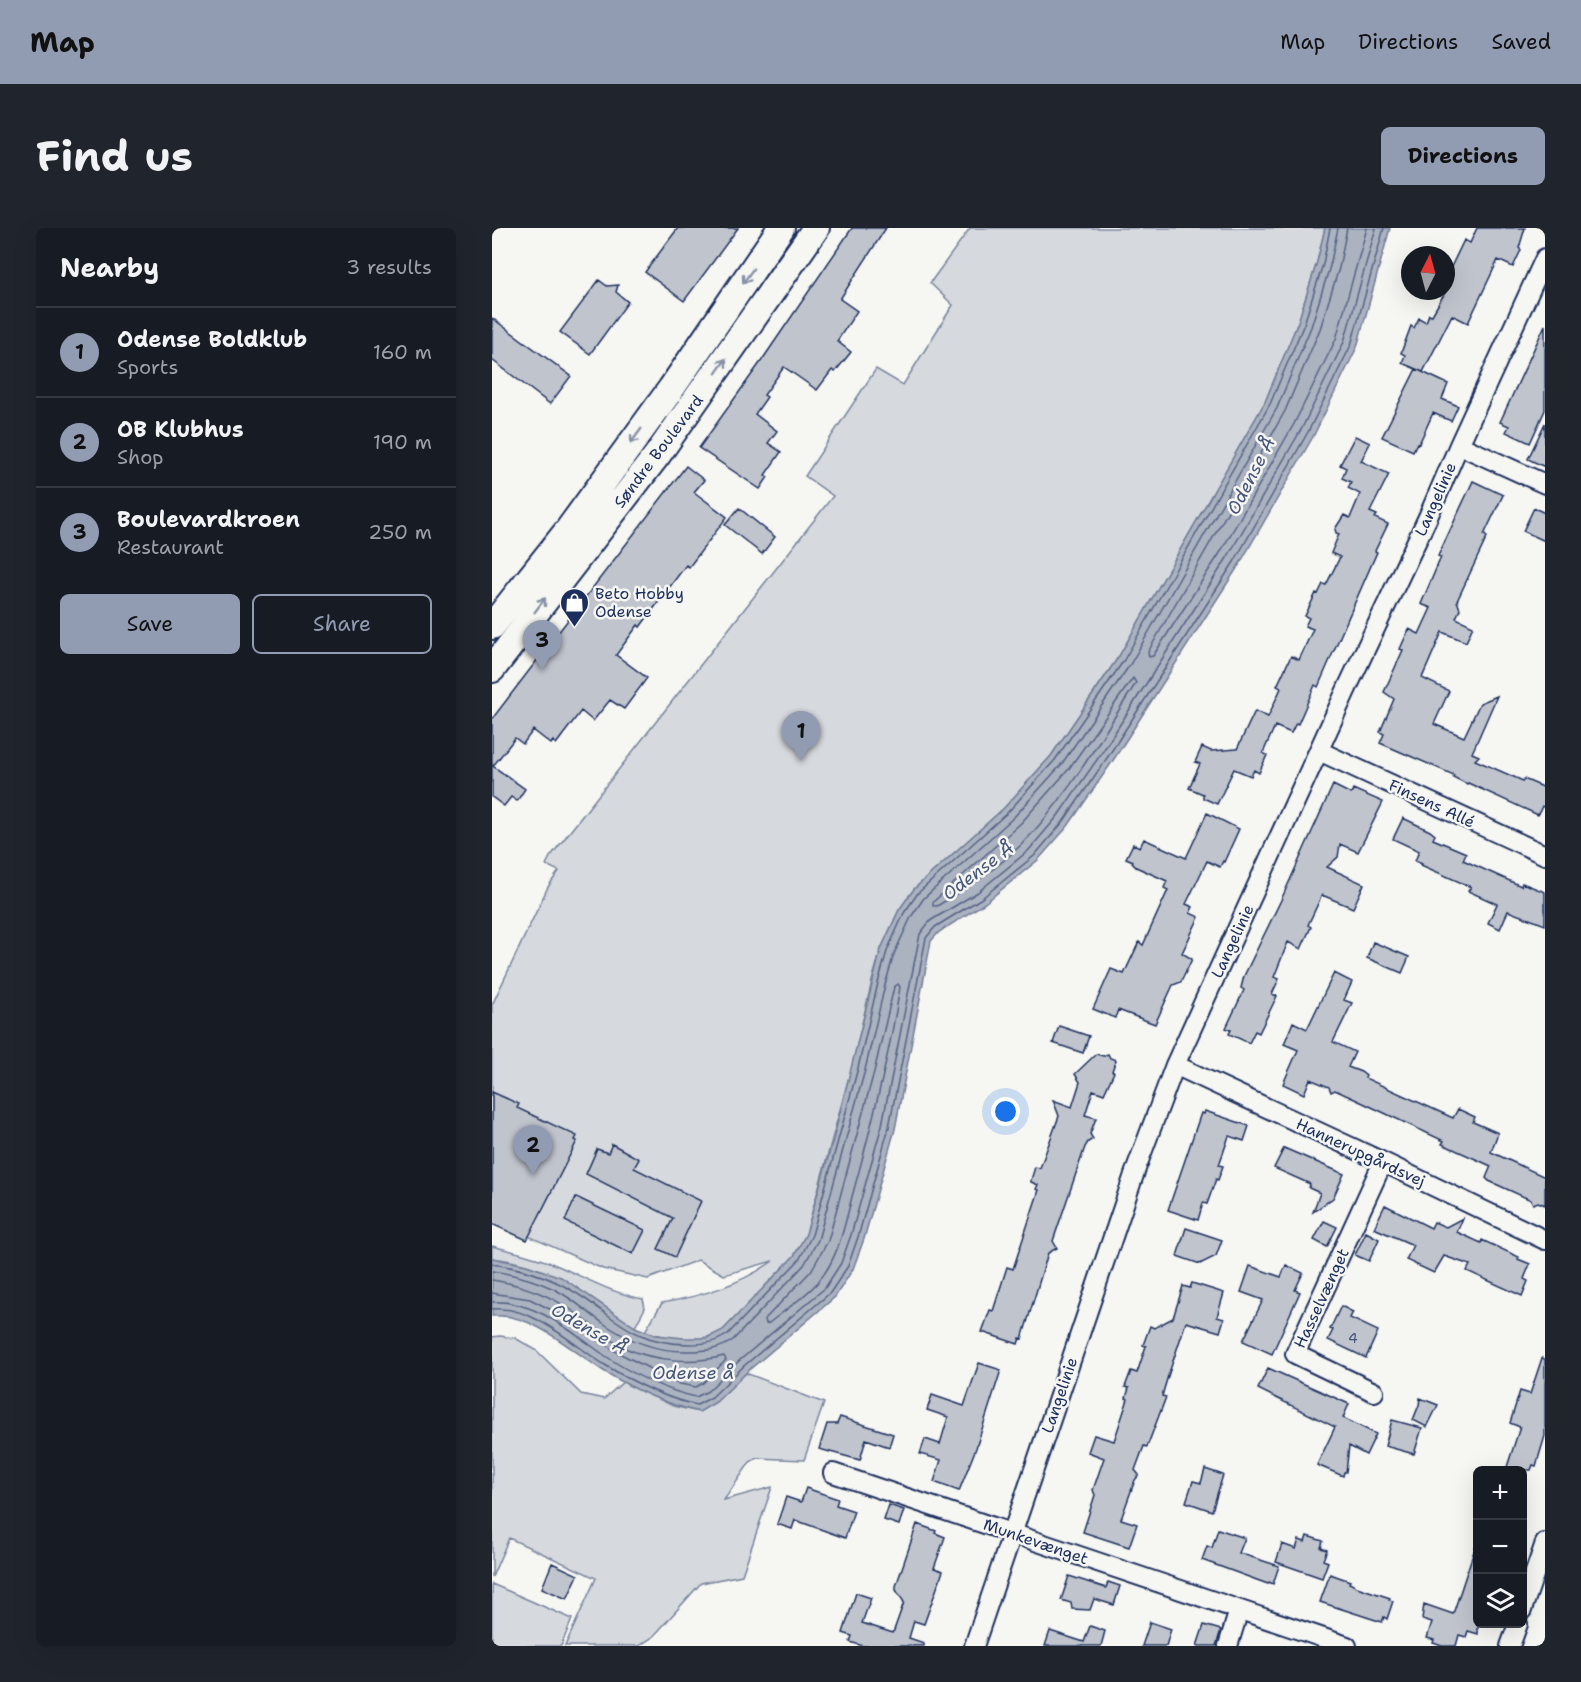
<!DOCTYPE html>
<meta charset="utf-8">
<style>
body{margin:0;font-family:"Shantell Sans",sans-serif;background:#20242c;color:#f1f3f6}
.controls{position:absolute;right:18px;bottom:18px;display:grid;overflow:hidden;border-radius:9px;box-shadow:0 6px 24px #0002}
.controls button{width:54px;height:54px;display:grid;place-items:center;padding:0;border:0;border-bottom:2px solid #363941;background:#171b24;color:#f1f3f6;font:30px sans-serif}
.compass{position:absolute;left:909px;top:18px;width:54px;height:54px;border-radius:50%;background:#171b24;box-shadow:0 6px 24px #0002;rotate:6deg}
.you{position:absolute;left:514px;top:884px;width:21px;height:21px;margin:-15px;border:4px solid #fff;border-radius:50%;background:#1a73e8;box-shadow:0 0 0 9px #1a73e833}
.badge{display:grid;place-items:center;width:39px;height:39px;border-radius:50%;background:#919bb2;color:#111;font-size:20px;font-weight:700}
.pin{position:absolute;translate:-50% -50px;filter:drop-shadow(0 2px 3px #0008)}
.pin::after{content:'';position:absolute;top:32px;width:21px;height:18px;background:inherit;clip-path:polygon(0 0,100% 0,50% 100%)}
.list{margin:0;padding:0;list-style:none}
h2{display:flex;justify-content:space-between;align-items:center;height:78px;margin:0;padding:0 24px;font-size:26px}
h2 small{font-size:20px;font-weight:400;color:#9ea1a6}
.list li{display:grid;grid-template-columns:39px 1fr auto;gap:18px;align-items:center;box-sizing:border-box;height:90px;padding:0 24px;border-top:2px solid #363941}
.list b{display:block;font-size:22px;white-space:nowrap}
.list p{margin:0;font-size:20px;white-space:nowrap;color:#9ea1a6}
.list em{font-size:20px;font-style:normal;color:#9ea1a6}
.actions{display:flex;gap:12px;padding:18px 24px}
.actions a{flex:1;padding:14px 0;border:2px solid #919bb2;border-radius:9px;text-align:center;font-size:21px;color:#919bb2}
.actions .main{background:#919bb2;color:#111}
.icon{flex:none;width:33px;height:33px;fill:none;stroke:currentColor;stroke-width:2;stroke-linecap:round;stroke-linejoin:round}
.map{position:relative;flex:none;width:1053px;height:1418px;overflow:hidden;border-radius:9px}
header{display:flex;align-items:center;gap:36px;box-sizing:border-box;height:84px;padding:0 30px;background:#919bb2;color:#111}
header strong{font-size:28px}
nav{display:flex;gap:33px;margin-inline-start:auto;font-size:21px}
.intro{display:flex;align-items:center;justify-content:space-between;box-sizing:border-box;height:144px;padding:0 36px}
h1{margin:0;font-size:42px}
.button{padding:15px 27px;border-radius:9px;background:#919bb2;color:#111;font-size:21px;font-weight:700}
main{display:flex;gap:36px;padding:0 36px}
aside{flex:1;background:#171b24;border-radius:9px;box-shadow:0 6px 24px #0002}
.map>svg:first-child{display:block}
.green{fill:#d6d9dd;stroke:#78849e;stroke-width:1.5}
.water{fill:#abb2c0;stroke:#717e99;stroke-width:1.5}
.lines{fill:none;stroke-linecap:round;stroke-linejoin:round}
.shore{stroke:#556385;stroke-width:1.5}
.building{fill:#c0c4cd;stroke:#1b2f5e;stroke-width:1.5}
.street-casing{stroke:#1b2f5e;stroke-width:22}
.secondary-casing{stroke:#1b2f5e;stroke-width:30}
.street{stroke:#f6f6f2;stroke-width:18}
.secondary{stroke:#f6f6f2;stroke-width:26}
.oneway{stroke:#8892a8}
.labels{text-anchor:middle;stroke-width:5;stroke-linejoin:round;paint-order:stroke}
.number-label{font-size:14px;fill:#44547a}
.street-label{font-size:16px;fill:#1b2f5e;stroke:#f6f6f2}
.poi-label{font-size:16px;fill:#1b2f5e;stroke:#f6f6f2;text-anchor:start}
.water-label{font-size:18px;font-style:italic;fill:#46567b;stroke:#f6f6f2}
</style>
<header>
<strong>Map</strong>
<nav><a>Map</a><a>Directions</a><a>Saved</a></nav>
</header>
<div class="intro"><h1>Find us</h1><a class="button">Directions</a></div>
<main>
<aside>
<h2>Nearby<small>3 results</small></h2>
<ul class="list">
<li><span class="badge">1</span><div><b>Odense Boldklub</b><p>Sports</p></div><em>160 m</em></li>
<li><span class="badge">2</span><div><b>OB Klubhus</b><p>Shop</p></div><em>190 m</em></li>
<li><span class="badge">3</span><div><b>Boulevardkroen</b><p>Restaurant</p></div><em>250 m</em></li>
</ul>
<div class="actions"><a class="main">Save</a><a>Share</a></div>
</aside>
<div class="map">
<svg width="1053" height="1418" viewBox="0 0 1053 1418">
<rect width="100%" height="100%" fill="#f6f6f2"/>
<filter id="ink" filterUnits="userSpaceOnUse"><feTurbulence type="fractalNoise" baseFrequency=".0167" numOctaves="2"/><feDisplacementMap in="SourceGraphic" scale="12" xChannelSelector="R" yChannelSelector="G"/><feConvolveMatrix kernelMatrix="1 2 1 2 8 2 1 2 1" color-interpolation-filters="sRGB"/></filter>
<g filter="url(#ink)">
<path class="green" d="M 478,0 L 833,0 L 825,34 L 806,94 L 773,174 L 627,428 L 559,528 L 512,580 L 422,661 L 407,682 L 389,721 L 380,753 L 360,838 L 314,1006 L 302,1028 L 231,1102 C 211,1116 176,1111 153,1103 L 170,1075 C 209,1068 248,1057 281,1033 L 232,1047 L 206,1032 L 156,1051 L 111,1041 L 0,992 L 0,777 L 56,659 L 67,643 L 54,637 L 58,629 L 341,268 L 313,248 L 384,141 L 411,157 L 461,77 L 438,55 Z
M 0,1018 C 20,1023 40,1028 59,1035 C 91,1048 115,1064 151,1071 L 153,1080 L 143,1099 C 93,1067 63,1037 0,1030 Z
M 8,1108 L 23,1110 L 44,1122 L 89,1166 L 112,1171 L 132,1153 L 181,1178 L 207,1184 L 224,1174 L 254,1145 L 332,1175 L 312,1232 L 265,1230 L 258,1234 L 232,1272 L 280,1259 L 250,1347 L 209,1355 L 161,1409 L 147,1418 L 73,1418 L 104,1350 L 17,1310 L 0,1349 L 0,1109 Z
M 0,1356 L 80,1391 L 69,1418 L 0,1418 Z"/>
<path class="water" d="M 833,0 L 898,0 L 865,119 L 822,207 L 747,337 L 620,534 L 576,598 L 546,632 L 493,675 L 447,704 L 439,713 L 403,901 L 372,1011 L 361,1041 L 343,1069 L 257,1142 L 224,1174 L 207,1184 C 173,1176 139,1160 110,1142 C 79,1122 39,1084 0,1088 L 0,1030 L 34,1037 L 69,1049 L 143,1099 L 164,1107 L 192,1110 L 215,1110 L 231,1102 L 302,1028 L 314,1006 L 341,912 L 389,721 L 407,682 L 422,661 L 512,580 L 559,528 L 627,428 L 773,174 L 806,94 L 825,34 Z"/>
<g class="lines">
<path class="shore" d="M 855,0 L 847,40 L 828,101 L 793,183 L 656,424 L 657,429 L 661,428 L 728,325 L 802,196 L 844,111 L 875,0
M 641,450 L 644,455 C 610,508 574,572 530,616 C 505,641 475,660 445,678 L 441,678 L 441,674 L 529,595 L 576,542 Z
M 406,756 L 408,759 C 397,829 380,897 361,965 C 353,995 347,1030 326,1054 C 313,1069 293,1082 277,1095 L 274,1096 L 273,1091 L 319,1043 L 336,1013 L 382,844 L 402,759 Z
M 0,1036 C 22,1039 46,1045 66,1055 C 117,1079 132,1116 197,1116 C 212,1116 223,1115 236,1106 L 307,1032 L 320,1007 L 366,840 L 386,755 L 395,723 L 412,685 L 426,665 L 516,584 L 563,532 L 632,432 L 778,176 L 812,96 L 831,36 L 838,0
M 0,1043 C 21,1046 43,1052 62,1061 C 80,1070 95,1084 111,1095 C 138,1114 165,1124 197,1123 C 214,1123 227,1122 241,1112 L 312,1037 L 326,1012 L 373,842 L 393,757 L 402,726 L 419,689 L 432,670 L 522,589 L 569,537 L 639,435 L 785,180 L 819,99 L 838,38 L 846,0
M 0,1052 C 28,1056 57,1067 81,1083 C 98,1095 114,1111 133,1120 C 162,1133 201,1136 232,1128 L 234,1132 L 211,1155 L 204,1159 L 188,1156 L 123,1123 L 79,1092 L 38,1071 L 0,1065
M 0,1074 C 43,1071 82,1106 115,1129 C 140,1146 175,1163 204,1169 L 216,1163 L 248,1132 L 333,1060 L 349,1035 L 359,1007 L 390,897 L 428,706 L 438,693 L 486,664 L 536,623 L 565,589 L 609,526 L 735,330 L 810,200 L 852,114 L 884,0
M 0,1081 C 41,1077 81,1117 113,1137 C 141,1154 174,1171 205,1177 L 220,1169 L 253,1137 L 338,1065 L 356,1038 L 366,1009 L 397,899 L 434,710 L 443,699 L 490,670 L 542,628 L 571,594 L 615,530 L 742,334 L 816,204 L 859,117 L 892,0"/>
</g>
<path class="building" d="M 186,0 L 246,0 L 192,73 L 153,44 Z
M 360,0 L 394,0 L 348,71 L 365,83 L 345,113 L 359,124 L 343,144 L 340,142 L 325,162 L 292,139 L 272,167 L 275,169 L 263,186 L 285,203 L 276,215 L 289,224 L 273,247 L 276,249 L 268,261 L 207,220 L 268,135 Z
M 985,0 L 1033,0 L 1027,20 L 1029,22 L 1021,39 L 1006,32 L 976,95 L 960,87 L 931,144 L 910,135 L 913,127 L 909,125 L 919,98 L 922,100 L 927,90 L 934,94 L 937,86 L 940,87 L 954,63 L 954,36 L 959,39 L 972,12 L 978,15 Z
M 107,52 L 115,58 L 126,57 L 124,64 L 136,74 L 98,126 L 68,104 Z
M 0,90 L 79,148 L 58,176 L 0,132 Z
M 1053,97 L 1053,182 L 1038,215 L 1014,204 L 1017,198 L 1008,194 Z
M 924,141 L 956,156 L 950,171 L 966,178 L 959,193 L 941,185 L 927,216 L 925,215 L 921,223 L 890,209 Z
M 1053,195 L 1053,239 L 1036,231 Z
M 863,208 L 878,215 L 869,233 L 897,246 L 878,284 L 885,287 L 883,290 L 896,296 L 883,323 L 885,324 L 826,459 L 823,457 L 806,496 L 804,495 L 799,505 L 783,498 L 771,525 L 775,527 L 767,545 L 762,542 L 759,548 L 742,541 L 725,576 L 711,570 L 711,566 L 697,560 L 708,536 L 703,534 L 710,519 L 719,523 L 745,521 L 763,483 L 776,489 L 789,460 L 785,458 L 799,428 L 807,432 L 821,401 L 813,398 L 817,390 L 813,388 L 824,365 L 826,366 L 831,356 L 834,357 L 848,329 L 839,325 L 847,306 L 844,305 L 843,301 L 852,287 L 858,290 L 868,266 L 856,260 L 859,254 L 850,250 L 854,240 L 848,237 Z
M 194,238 L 212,252 L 202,264 L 235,289 L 197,339 L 194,337 L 148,399 L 146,397 L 124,427 L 155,450 L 132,481 L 118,472 L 101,493 L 89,483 L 64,516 L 61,513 L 59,516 L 41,502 L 31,516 L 23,510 L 1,538 L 33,561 L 25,573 L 19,569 L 12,578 L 0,569 L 0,491 Z
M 981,253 L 1011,267 L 992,307 L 995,309 L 965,373 L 968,381 L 964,390 L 981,398 L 974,414 L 950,404 L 930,450 L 957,463 L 942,496 L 972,509 L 988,475 L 1005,468 L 980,525 L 987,528 L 983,532 L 1031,553 L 1032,551 L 1053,560 L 1053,580 L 1050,578 L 1046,587 L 976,555 L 975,556 L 961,549 L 962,547 L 888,515 L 892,506 L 888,504 L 902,471 L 892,464 L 911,422 L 908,421 L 917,401 L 927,406 L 939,380 L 929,376 L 949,329 L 946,328 Z
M 247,280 L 283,309 L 270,326 L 233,297 Z
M 1042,280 L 1053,285 L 1053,313 L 1031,303 Z
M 841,557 L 859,566 L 861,561 L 891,574 L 866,624 L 848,616 L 846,629 L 835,639 L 872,656 L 861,680 L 830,667 L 816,697 L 819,699 L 809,721 L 796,714 L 782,749 L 787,751 L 780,766 L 785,768 L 767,805 L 763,803 L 757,815 L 737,806 L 739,802 L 734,800 L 752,762 L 749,760 L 752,748 L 789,672 Z
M 715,585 L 747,601 L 732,634 L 731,633 L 728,639 L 715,633 L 694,676 L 701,679 L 698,685 L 707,689 L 690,725 L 700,731 L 689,754 L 681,757 L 663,796 L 626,782 L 623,790 L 601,781 L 619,741 L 632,746 L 647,714 L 651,717 L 676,662 L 672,660 L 675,653 L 644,639 L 640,635 L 641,633 L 634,630 L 641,616 L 648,619 L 652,611 L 694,630 Z
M 911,590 L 938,603 L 943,607 L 941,611 L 974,625 L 971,632 L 1029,658 L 1030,655 L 1053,664 L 1053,697 L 1016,683 L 1008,701 L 996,695 L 1005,676 L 976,663 L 979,659 L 929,637 L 930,636 L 923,633 L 927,623 L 901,611 Z
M 881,714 L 917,729 L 910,745 L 875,730 Z
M 842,745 L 860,754 L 852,772 L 860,775 L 841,814 L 863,824 L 856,839 L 869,844 L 874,848 L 873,850 L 961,890 L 966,881 L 983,889 L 981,894 L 1006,905 L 999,924 L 1053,949 L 1053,977 L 1046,974 L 1041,976 L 1039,972 L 997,953 L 994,950 L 999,938 L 950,916 L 952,913 L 869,874 L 843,862 L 839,864 L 837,859 L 818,851 L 812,866 L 791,856 L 806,822 L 792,816 L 801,794 L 815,801 Z
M 567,798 L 597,808 L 591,825 L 561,815 Z
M 604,826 L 611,828 L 616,826 L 618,830 L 624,832 L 620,843 L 622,844 L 612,866 L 601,862 L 593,887 L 604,890 L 598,906 L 601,911 L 596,914 L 593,919 L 561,1013 L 565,1020 L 556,1025 L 530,1111 L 528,1110 L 526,1116 L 490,1104 L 498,1082 L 501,1083 L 515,1039 L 521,1041 L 547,962 L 544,961 L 546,957 L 539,954 L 539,952 L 543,939 L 548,940 L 567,888 L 561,872 L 580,879 L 588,854 L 583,846 Z
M 0,864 L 27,876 L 25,880 L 85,908 L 83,912 L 85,913 L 35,1012 L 0,996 Z
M 713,883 L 757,898 L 752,913 L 737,908 L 727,937 L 731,938 L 726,952 L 724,951 L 715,976 L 711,975 L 706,992 L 676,982 L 709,885 L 712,886 Z
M 120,916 L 147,931 L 142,940 L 209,973 L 183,1029 L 166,1021 L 181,990 L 94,946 L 105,921 L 116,925 Z
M 792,920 L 852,946 L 841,970 L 821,984 L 828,965 L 817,960 L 818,956 L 782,940 Z
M 84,969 L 153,1002 L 141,1026 L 73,993 Z
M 893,977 L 939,1000 L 942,994 L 954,999 L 971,990 L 965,1004 L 989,1015 L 990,1012 L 1027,1029 L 1026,1031 L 1038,1036 L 1032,1051 L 1036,1053 L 1030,1068 L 975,1043 L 978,1037 L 952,1028 L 942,1045 L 914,1032 L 921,1017 L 882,1000 Z
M 832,993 L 845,999 L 835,1019 L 822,1012 Z
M 694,1000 L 730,1012 L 724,1028 L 708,1036 L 685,1028 Z
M 874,1004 L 887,1011 L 877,1033 L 863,1027 Z
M 794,1037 L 811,1045 L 803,1062 L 808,1064 L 780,1126 L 751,1113 L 771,1072 L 749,1064 L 758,1038 L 789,1049 Z
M 700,1055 L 732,1065 L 725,1089 L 732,1091 L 728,1104 L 694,1094 L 675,1151 L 670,1168 L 674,1169 L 655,1219 L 652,1218 L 643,1242 L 647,1247 L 643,1252 L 629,1291 L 645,1296 L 637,1319 L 591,1304 L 603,1267 L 601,1262 L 612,1230 L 596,1224 L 602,1207 L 622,1213 L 636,1171 L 634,1170 L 637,1160 L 633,1159 L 639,1143 L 645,1145 L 654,1118 L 651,1117 L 658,1098 L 662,1100 L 681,1090 L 691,1058 L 698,1060 Z
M 849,1078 L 861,1084 L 858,1090 L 886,1103 L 874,1130 L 836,1112 L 841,1102 L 838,1101 Z
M 1050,1130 L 1053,1131 L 1053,1208 L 1044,1238 L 1041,1237 L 1039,1242 L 1014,1242 L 1028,1199 L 1018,1195 L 1028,1163 L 1038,1166 Z
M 487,1135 L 509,1142 L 484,1220 L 467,1263 L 442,1254 L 449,1232 L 428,1226 L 433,1211 L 448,1216 L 456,1189 L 435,1182 L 440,1167 L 472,1178 Z
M 776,1140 L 857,1176 L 851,1190 L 884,1206 L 874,1227 L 857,1218 L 854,1244 L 852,1244 L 851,1248 L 825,1237 L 843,1199 L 766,1161 Z
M 928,1170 L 946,1177 L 935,1199 L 921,1192 L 927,1177 Z
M 348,1189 L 401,1206 L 397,1219 L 374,1211 L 368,1232 L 327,1221 L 335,1196 L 345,1196 Z
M 900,1192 L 930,1200 L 922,1226 L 893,1218 Z
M 713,1241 L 731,1247 L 720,1283 L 694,1274 L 701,1253 L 709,1255 Z
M 314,1260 L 346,1271 L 344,1277 L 362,1283 L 353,1310 L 303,1292 L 300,1301 L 285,1296 L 294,1269 L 309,1274 Z
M 397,1277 L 412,1282 L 407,1297 L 392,1292 Z
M 425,1296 L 444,1303 L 443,1305 L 453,1309 L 442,1340 L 451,1343 L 432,1396 L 422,1393 L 417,1410 L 432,1415 L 432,1418 L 371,1418 L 358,1414 L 360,1408 L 351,1405 L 364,1365 L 379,1370 L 370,1395 L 401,1405 L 412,1374 L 404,1362 L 404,1358 Z
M 726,1301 L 753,1310 L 747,1325 L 787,1338 L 781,1356 L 777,1354 L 776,1356 L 710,1332 L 715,1318 L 720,1320 Z
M 815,1308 L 831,1313 L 829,1320 L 835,1322 L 831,1332 L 836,1334 L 830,1350 L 784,1334 L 790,1316 L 804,1321 L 807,1312 L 813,1314 Z
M 983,1320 L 986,1321 L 986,1406 L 976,1403 L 974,1409 L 967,1407 L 964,1418 L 950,1418 L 941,1415 L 942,1412 L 935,1410 L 940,1394 L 930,1391 L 932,1376 L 961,1386 Z
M 60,1335 L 86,1347 L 75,1371 L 50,1360 Z
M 838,1346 L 858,1353 L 857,1355 L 865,1359 L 898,1370 L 897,1372 L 901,1373 L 895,1391 L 892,1389 L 890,1394 L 828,1374 Z
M 577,1348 L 614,1360 L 616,1354 L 628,1358 L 622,1377 L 602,1371 L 598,1382 L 580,1381 L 579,1375 L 569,1372 Z
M 658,1394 L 679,1401 L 674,1418 L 650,1418 Z
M 712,1397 L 729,1402 L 724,1418 L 705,1418 Z
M 598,1398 L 613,1403 L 609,1418 L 553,1418 L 558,1403 L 592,1414 Z"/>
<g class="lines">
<defs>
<path id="street" d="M 967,217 L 1053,256
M 827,523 L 1053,627
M 683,837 L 891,934 L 1053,1012
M 882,1164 L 803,1126 L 891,934
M 341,1245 L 855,1418
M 1030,1382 L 1053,1315
M 482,1418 L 645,938 L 683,837 L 857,456 L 936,289 L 967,217 L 1053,30
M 736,1418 L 747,1382
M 1018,1418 L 1026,1396"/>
<path id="secondary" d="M 0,398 L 77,301 L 179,161 L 289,0
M 0,441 L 166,226 L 324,0"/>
</defs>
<use href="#street" class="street-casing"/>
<use href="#secondary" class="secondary-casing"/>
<use href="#street" class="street"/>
<use href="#secondary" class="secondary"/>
</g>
<defs><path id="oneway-shaft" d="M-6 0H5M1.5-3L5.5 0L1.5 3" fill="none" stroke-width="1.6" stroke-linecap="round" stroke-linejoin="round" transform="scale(1.5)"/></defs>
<g class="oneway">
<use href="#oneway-shaft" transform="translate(256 48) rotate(125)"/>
<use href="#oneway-shaft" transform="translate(229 138) rotate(-55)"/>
<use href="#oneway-shaft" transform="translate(144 208) rotate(126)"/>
<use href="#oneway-shaft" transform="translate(48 377) rotate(-53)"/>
</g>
</g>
<defs>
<symbol id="shop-pin" viewBox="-11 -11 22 30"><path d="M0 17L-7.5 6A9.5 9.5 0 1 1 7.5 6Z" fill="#1b2f5e" stroke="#f6f6f2"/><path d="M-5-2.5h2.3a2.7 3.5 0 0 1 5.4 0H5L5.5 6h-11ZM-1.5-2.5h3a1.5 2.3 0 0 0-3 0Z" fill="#fff"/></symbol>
</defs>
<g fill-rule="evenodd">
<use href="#shop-pin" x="66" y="358" width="33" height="45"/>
</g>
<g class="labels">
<g class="number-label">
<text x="861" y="1115">4</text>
</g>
<g class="street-label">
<text transform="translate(166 223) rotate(-53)" y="6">Søndre Boulevard</text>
<text transform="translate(943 271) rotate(-66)" y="6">Langelinie</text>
<text transform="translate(940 575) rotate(25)" y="6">Finsens Allé</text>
<text transform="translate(740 713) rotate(-65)" y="6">Langelinie</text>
<text transform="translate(869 924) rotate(25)" y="6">Hannerupgårdsvej</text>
<text transform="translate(829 1070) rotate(-65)" y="6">Hasselvænget</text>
<text transform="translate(567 1167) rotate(-71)" y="6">Langelinie</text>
<text transform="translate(544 1313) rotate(19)" y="6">Munkevænget</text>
</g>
<g class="poi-label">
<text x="103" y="371">Beto Hobby<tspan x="103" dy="18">Odense</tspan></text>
</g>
<g class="water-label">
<text transform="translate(759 248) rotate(-63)" y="6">Odense Å</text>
<text transform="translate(486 643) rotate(-37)" y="6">Odense Å</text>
<text transform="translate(97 1101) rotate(30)" y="6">Odense Å</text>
<text x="201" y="1151">Odense å</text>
</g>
</g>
</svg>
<div class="controls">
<button>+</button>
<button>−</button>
<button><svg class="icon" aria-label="layers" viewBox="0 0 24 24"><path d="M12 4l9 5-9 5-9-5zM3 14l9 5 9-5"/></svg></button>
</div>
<svg class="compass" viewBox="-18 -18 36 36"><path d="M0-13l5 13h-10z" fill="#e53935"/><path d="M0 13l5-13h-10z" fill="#9ea1a6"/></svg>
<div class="you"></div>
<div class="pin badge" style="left:309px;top:533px">1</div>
<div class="pin badge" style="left:41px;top:947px">2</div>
<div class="pin badge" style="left:50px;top:442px">3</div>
</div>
</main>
